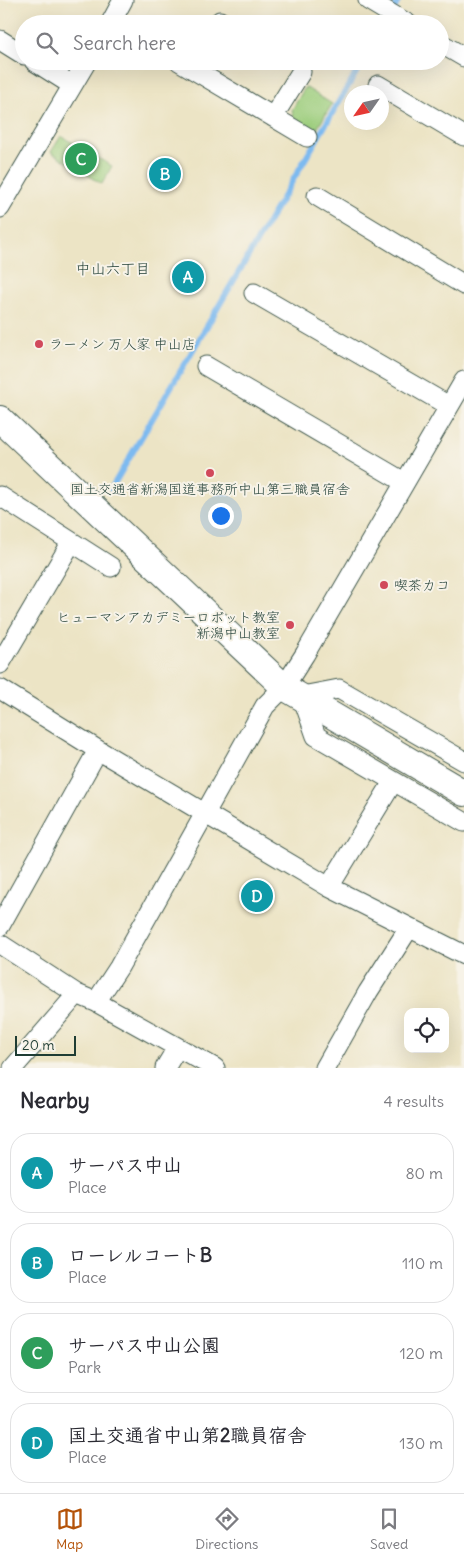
<!DOCTYPE html>
<meta charset="utf-8">
<style>
body{margin:0;font-family:Delius,"Klee One",sans-serif;background:#f2f2f3;color:#2b2b33}
.controls{position:absolute;right:15px;bottom:15px;display:grid;overflow:hidden;border-radius:10px;box-shadow:0 5px 20px #0002}
.controls button{width:45px;height:45px;display:grid;place-items:center;padding:0;border:0;border-bottom:1px solid #e1e1e2;background:#fff;color:#2b2b33;font:25px sans-serif}
.compass{position:absolute;left:344px;top:85px;width:45px;height:45px;border-radius:50%;background:#fff;box-shadow:0 5px 20px #0002;rotate:236deg}
.scale{position:absolute;left:15px;bottom:12px;width:61px;box-sizing:border-box;padding-left:5px;border:2px solid #1f3d34;border-top:0;font-size:14px;line-height:18px;white-space:nowrap;color:#1f3d34;-webkit-text-stroke:4px #f7f3e8;paint-order:stroke}
.you{position:absolute;left:220px;top:515px;width:18px;height:18px;margin:-12px;border:4px solid #fff;border-radius:50%;background:#1a73e8;box-shadow:0 0 0 8px #1a73e833}
.badge{display:grid;place-items:center;width:32px;height:32px;border-radius:50%;background:#b45309;color:#fff;font-size:16px;font-weight:700}
.pin{position:absolute;translate:-50% -50%;border:2px solid #fff;box-shadow:0 1px 5px #0006}
.list{margin:0;padding:0;list-style:none}
h2{display:flex;justify-content:space-between;align-items:center;height:65px;margin:0;padding:0 20px;font-size:21px}
h2 small{font-size:16px;font-weight:400;color:#7c7c81}
.list li{display:grid;grid-template-columns:32px 1fr auto;gap:15px;align-items:center;box-sizing:border-box;height:80px;margin:0 10px 10px;padding:0 10px;border:1px solid #e1e1e2;border-radius:20px}
.list b{display:block;font-size:19px;white-space:nowrap}
.list p{margin:0;font-size:16px;white-space:nowrap;color:#7c7c81}
.list em{font-size:16px;font-style:normal;color:#7c7c81}
.icon{flex:none;width:28px;height:28px;fill:none;stroke:currentColor;stroke-width:2;stroke-linecap:round;stroke-linejoin:round}
.map{position:relative;flex:none;width:464px;height:1068px;overflow:hidden}
.search{position:absolute;background:#fff;box-shadow:0 5px 20px #0002;left:15px;right:15px;top:15px;height:55px;display:flex;align-items:center;gap:12px;box-sizing:border-box;padding:0 18px;border-radius:28px;color:#7c7c81;font-size:19px}
.sheet{height:425px;background:#fff}
nav{display:flex;justify-content:space-around;align-items:center;box-sizing:border-box;height:70px;border-top:1px solid #e1e1e2;background:#fff;font-size:14px;color:#7c7c81}
nav a{display:grid;justify-items:center;gap:2px}
nav .on{color:#b45309}
.map>svg:first-child{display:block}
.park{fill:#9ccd7d;stroke:#5e8558}
.lines{fill:none;stroke-linecap:round;stroke-linejoin:round}
.stream{stroke:#7dbaf0;stroke-width:6}
.street-casing{stroke:#3e564a;stroke-width:21}
.secondary-casing{stroke:#3e564a;stroke-width:28}
.street{stroke:#fff;stroke-width:19}
.secondary{stroke:#fff;stroke-width:26}
.poi-dot{fill:#d1495b;stroke:#f7f3e8;stroke-width:2}
.labels{text-anchor:middle;stroke-width:4;stroke-linejoin:round;paint-order:stroke}
.poi-label{font-size:14px;fill:#1f3d34;stroke:#f7f3e8;text-anchor:start}
.neighbourhood-label{font-size:15px;fill:#1f3d34;stroke:#f7f3e8}
</style>
<div class="map">
<svg width="464" height="1068" viewBox="0 0 464 1068">
<rect width="100%" height="100%" fill="#f7f3e8"/>
<filter id="ink" filterUnits="userSpaceOnUse"><feTurbulence type="fractalNoise" baseFrequency=".02" numOctaves="2"/><feDisplacementMap in="SourceGraphic" scale="10" xChannelSelector="R" yChannelSelector="G"/><feConvolveMatrix kernelMatrix="1 2 1 2 8 2 1 2 1" color-interpolation-filters="sRGB"/></filter>
<filter id="wash" filterUnits="userSpaceOnUse"><feTurbulence type="fractalNoise" baseFrequency=".0096" numOctaves="4" result="noise"/><feDisplacementMap in="SourceGraphic" scale="20" xChannelSelector="R" yChannelSelector="G"/><feGaussianBlur stdDeviation="1.12" result="paint"/><feColorMatrix in="noise" values="0 0 0 0 0 0 0 0 0 0 0 0 0 0 0 0 0 1.4 0 .05"/><feComposite in="paint" operator="in"/></filter>
<g filter="url(#wash)">
<rect width="100%" height="100%" fill="#ece4c5"/>
<path class="park" d="M 305,87 L 332,104 L 315,132 L 294,119 L 292,110 Z
M 61,136 L 112,166 L 102,184 L 51,152 Z"/>
<g class="lines">
<path class="stream" d="M 385,24 L 399,0
M 111,489 L 363,61"/>
</g>
</g>
<g filter="url(#ink)">
<g class="lines">
<defs>
<path id="street" d="M 368,0 L 408,24
M 110,24 L 123,0
M 219,24 L 220,21
M 0,40 L 24,55
M 440,43 L 464,57
M 34,61 L 72,85
M 179,61 L 307,137
M 378,85 L 464,136
M 273,117 L 301,72
M 317,196 L 464,285
M 0,208 L 87,61
M 254,293 L 449,406
M 206,366 L 404,482
M 0,496 L 111,567
M 0,664 L 71,543
M 0,689 L 98,750 L 329,887 L 464,955
M 464,761 L 339,689 L 302,696 L 316,736 L 464,822
M 329,887 L 393,782
M 0,926 L 98,750
M 0,944 L 77,994 L 96,1002 L 215,1068
M 96,1002 L 119,967 L 265,706 L 284,687 L 305,654 L 464,381
M 13,1068 L 77,994
M 165,1068 L 177,1048
M 325,1068 L 368,992 L 409,928"/>
<path id="secondary" d="M 0,419 L 284,687 L 464,793"/>
</defs>
<use href="#street" class="street-casing"/>
<use href="#secondary" class="secondary-casing"/>
<use href="#street" class="street"/>
<use href="#secondary" class="secondary"/>
</g>
</g>
<g class="poi-dot">
<circle cx="39" cy="344" r="5"/>
<circle cx="210" cy="473" r="5"/>
<circle cx="384" cy="585" r="5"/>
<circle cx="290" cy="625" r="5"/>
</g>
<g class="labels">
<g class="poi-label">
<text x="49" y="349">ラーメン 万人家 中山店</text>
<text x="210" y="494" text-anchor="middle">国土交通省新潟国道事務所中山第三職員宿舎</text>
<text x="394" y="590">喫茶カコ</text>
<text x="280" y="622" text-anchor="end">ヒューマンアカデミーロボット教室<tspan x="280" dy="16">新潟中山教室</tspan></text>
</g>
<g class="neighbourhood-label">
<text x="113" y="274">中山六丁目</text>
</g>
</g>
</svg>
<div class="controls">
<button><svg class="icon" aria-label="locate" viewBox="0 0 24 24"><circle cx="12" cy="12" r="6"/><path d="M12 2v4M12 18v4M2 12h4M18 12h4"/></svg></button>
</div>
<svg class="compass" viewBox="-18 -18 36 36"><path d="M0-13l5 13h-10z" fill="#e53935"/><path d="M0 13l5-13h-10z" fill="#7c7c81"/></svg>
<div class="scale">20 m</div>
<div class="you"></div>
<div class="pin badge" style="left:188px;top:277px;background:#0f9aa8">A</div>
<div class="pin badge" style="left:165px;top:174px;background:#0f9aa8">B</div>
<div class="pin badge" style="left:81px;top:159px;background:#2e9e5b">C</div>
<div class="pin badge" style="left:257px;top:896px;background:#0f9aa8">D</div>
<div class="search"><svg class="icon" aria-label="search" viewBox="0 0 24 24"><circle cx="10" cy="10" r="6"/><path d="M15 15l6 6"/></svg>Search here</div>
</div>
<section class="sheet">
<h2>Nearby<small>4 results</small></h2>
<ul class="list">
<li><span class="badge" style="background:#0f9aa8">A</span><div><b>サーパス中山</b><p>Place</p></div><em>80 m</em></li>
<li><span class="badge" style="background:#0f9aa8">B</span><div><b>ローレルコートB</b><p>Place</p></div><em>110 m</em></li>
<li><span class="badge" style="background:#2e9e5b">C</span><div><b>サーパス中山公園</b><p>Park</p></div><em>120 m</em></li>
<li><span class="badge" style="background:#0f9aa8">D</span><div><b>国土交通省中山第2職員宿舎</b><p>Place</p></div><em>130 m</em></li>
</ul>
</section>
<nav>
<a class="on"><svg class="icon" aria-label="map" viewBox="0 0 24 24"><path d="M3 6l6-2 6 2 6-2v14l-6 2-6-2-6 2zM9 4v14M15 6v14"/></svg>Map</a>
<a><svg class="icon" aria-label="directions" viewBox="0 0 24 24"><path d="M12 3l9 9-9 9-9-9zM9 14v-3h6M13 9l2 2-2 2"/></svg>Directions</a>
<a><svg class="icon" aria-label="saved" viewBox="0 0 24 24"><path d="M7 4h10v16l-5-4-5 4z"/></svg>Saved</a>
</nav>
